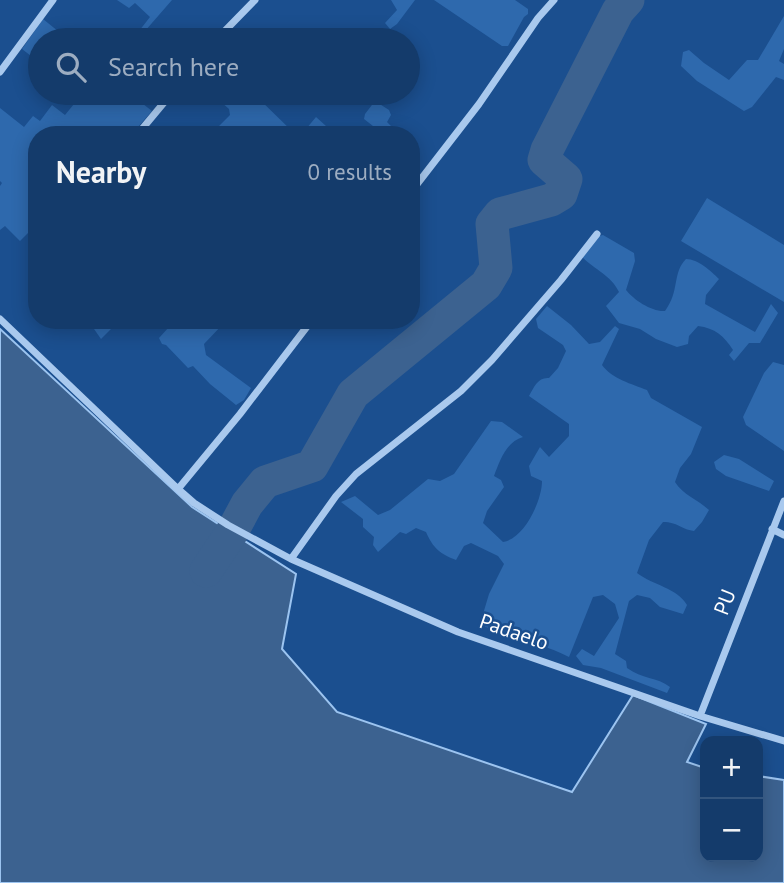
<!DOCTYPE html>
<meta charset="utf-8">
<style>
body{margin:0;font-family:"PT Sans",sans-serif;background:#1d4271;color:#f1f3f6}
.controls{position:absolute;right:21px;bottom:21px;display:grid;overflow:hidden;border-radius:14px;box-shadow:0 4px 18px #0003}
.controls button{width:63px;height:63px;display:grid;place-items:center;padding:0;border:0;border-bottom:2px solid #33557e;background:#143b6b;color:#f1f3f6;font:35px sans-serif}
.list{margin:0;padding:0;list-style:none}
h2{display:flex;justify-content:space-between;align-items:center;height:91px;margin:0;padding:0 28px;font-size:30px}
h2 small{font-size:23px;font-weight:400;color:#9dadc1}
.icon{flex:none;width:38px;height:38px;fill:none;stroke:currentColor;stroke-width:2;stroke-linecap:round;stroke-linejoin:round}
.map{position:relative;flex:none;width:784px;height:883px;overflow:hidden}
.search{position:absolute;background:#143b6b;box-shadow:0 4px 18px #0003;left:28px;top:28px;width:392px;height:77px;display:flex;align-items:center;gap:18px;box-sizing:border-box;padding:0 24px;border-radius:38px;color:#9dadc1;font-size:26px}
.panel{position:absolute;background:#143b6b;box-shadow:0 4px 18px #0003;left:28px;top:126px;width:392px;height:203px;border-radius:28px}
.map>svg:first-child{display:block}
.green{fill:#2e69ad}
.water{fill:#3c6290;stroke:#9cc4f0;stroke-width:2}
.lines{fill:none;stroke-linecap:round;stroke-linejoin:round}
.river{stroke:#3c6290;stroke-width:33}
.minor{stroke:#a9c9ee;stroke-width:7}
.labels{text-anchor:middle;stroke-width:5;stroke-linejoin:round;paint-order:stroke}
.street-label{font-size:21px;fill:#fff;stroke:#1b4f8f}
</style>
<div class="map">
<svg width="784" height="883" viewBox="0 0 784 883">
<rect width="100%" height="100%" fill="#1b4f8f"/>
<path class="green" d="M 117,0 L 172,0 L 145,31 L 139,40 L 132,40 L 150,17 L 135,3 L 129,8 Z
M 391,0 L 415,0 L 397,24 L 390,29 L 385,23 L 397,10 Z
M 434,0 L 515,0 L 528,9 L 528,14 L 524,17 L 508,46 L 502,46 Z
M 784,16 L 784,49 L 779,61 L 784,64 L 784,80 L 776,77 L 752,107 L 744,111 L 697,81 L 681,66 L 683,52 L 689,50 L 704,63 L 729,80 L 747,60 L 758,60 Z
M 43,19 L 69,40 L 56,40 L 48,37 L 45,40 L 40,40 L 40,46 L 31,56 L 22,49 Z
M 83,93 L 129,93 L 152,111 L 131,135 L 37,135 L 37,156 L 29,163 L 37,171 L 37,224 L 20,241 L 5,226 L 0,230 L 0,186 L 2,183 L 0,181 L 0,108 L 24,127 L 33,116 L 40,121 L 52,105 L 65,115 Z
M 211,93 L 253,93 L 296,135 L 220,135 L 216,129 L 230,115 L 229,109 Z
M 375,101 L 389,110 L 391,115 L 387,122 L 394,129 L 395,135 L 376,135 L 373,126 L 364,119 L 365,114 Z
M 316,117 L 336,135 L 310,135 L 306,129 Z
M 707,198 L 784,245 L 784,302 L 681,241 Z
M 603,235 L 634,253 L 635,261 L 626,290 C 634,300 652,312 665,311 C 680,291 672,273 686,259 C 698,259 711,271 719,279 L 706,295 L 705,304 L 755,332 L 771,304 L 778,313 L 760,343 L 749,343 L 734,361 L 729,355 L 733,350 C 724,336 715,328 698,326 L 689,336 L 688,344 L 677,347 L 656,339 L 640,329 L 619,323 L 606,306 L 619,292 C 611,275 595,270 582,257 L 595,237 Z
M 547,306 L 571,325 L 589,344 L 600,342 L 615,326 L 619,329 L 602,365 C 612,379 632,384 647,390 L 651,398 L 702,427 L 691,454 L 680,468 L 675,482 C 683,495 697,499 709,510 L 702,522 L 694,531 C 680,529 678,522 663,522 L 649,540 L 637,573 C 654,586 676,587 687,605 L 683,614 L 660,607 L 650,598 L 637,595 L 629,601 L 615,654 L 626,661 L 627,668 C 642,679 657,677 670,687 L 667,693 L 601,668 L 583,665 L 576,656 L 582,649 L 594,656 L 619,618 L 615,604 L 603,595 L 593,597 L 569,657 C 541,642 508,639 480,624 L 489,594 L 504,564 L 498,556 L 471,543 L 464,546 L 456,560 C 440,554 433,548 426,532 L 416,528 L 406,534 L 400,532 L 378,552 L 373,545 L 374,537 L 363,527 L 363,519 L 341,502 L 355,496 L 378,515 L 390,510 L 428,479 L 440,481 L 454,474 L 491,421 L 502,422 L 523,437 C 506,442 500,460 494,476 L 501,480 L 504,487 L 487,511 L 483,523 L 503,542 C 524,539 542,501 542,481 L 531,476 L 529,466 L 540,447 L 549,457 L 569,436 L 569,424 L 529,396 C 534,387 538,377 549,378 L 558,368 L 566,351 L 563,345 L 538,328 L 536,319 Z
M 102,320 L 120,320 L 101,339 L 94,329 Z
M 163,320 L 249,320 L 242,327 L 231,321 L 224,323 L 204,344 L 206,355 L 251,388 L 244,400 L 236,405 L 210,384 L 193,366 L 188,368 L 166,345 L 162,344 L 159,338 L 169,327 Z
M 773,362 L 784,365 L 784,451 L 746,425 L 743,417 L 764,373 Z
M 724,455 L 739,459 L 774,481 L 769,491 L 726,476 L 716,469 L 714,462 Z"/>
<path class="water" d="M 0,329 L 192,507 L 296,574 L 282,649 L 337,712 L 572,792 L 633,695 L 706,724 L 687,762 L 705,768 L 705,857 L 758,857 L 758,776 L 784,780 L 784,883 L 0,883 Z"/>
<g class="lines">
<path class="river" d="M 206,571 L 232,532 L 247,504 L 265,482 L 312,466 L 353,394 L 486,285 L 496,268 L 492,224 L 500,214 L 551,200 L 561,194 L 566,179 L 544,160 L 547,150 L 618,11 L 628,0"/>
<path class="minor" d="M 216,40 L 255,0
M 0,72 L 53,0
M 137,135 L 172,93
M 411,192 L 479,104 L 538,18 L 554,0
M 0,319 L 178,489 L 194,503 L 228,525 L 291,559 L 458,632 L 700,716 L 784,741
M 178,489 L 240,414 L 312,320
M 772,529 L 784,535
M 291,559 L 336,496 L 356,474 L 461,391 L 492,360 L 561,280 L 597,234
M 700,716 L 784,501"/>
</g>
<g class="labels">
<g class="street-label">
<text transform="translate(725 602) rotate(-69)" y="7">PU</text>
<text transform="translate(514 632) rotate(19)" y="7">Padaelo</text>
</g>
</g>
</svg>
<div class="controls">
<button>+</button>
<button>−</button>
</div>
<div class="search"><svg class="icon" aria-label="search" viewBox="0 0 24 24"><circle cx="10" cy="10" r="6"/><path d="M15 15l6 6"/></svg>Search here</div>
<section class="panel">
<h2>Nearby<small>0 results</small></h2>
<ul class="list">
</ul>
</section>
</div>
